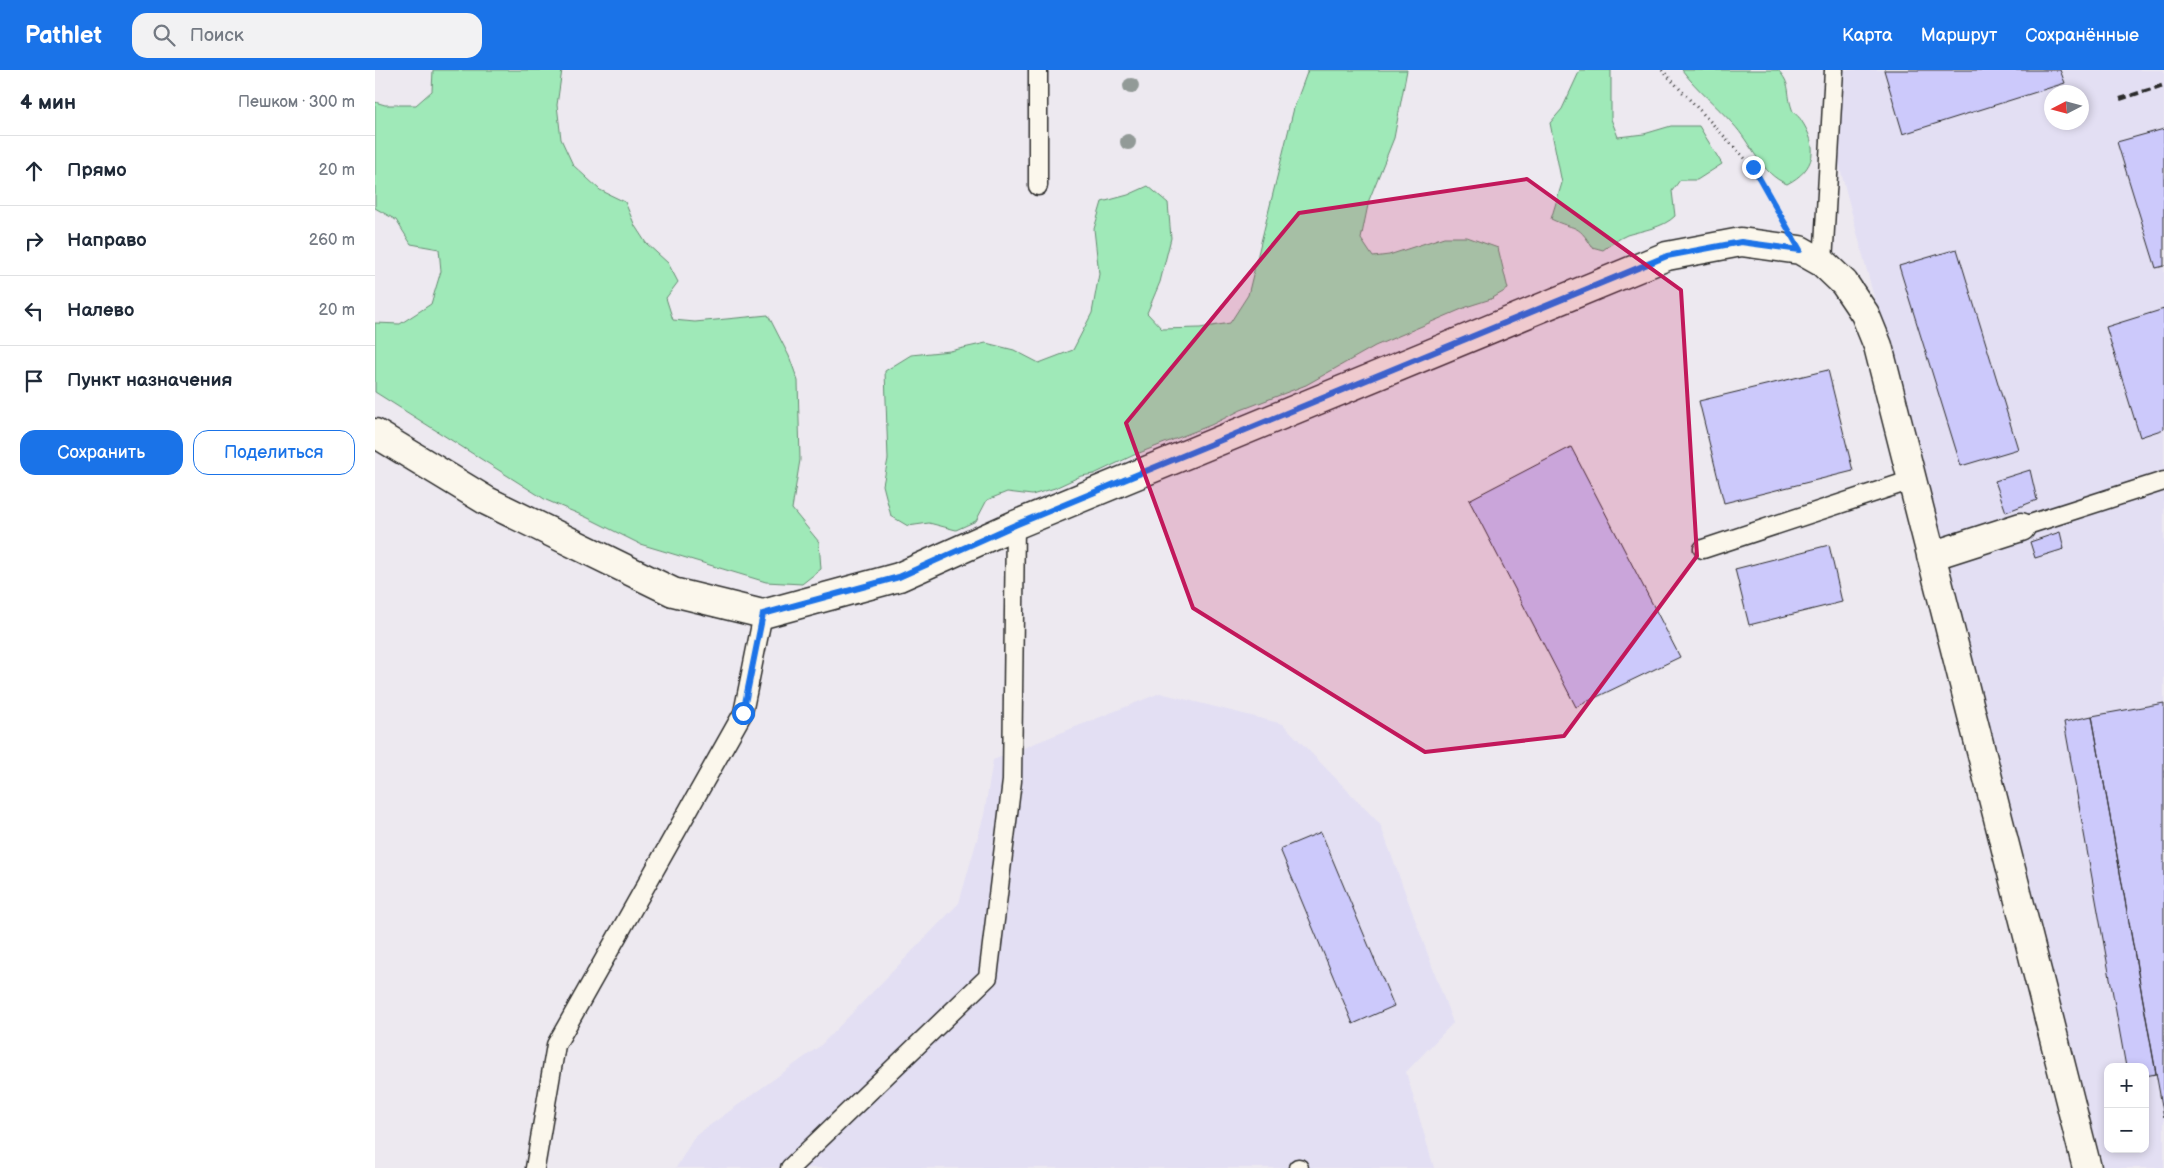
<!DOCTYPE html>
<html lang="ru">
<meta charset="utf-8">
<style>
body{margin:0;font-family:"Balsamiq Sans",sans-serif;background:#f2f2f3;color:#1f2937}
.controls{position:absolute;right:15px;bottom:15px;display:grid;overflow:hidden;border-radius:10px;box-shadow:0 2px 8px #0003}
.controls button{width:45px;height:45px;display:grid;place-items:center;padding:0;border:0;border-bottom:1px solid #e0e1e3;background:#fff;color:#1f2937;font:25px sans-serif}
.compass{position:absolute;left:1669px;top:15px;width:45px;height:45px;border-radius:50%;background:#fff;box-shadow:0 2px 8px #0003;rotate:264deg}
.stop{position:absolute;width:15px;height:15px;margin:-11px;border:4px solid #1a73e8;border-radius:50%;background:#fff}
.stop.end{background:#1a73e8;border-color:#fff;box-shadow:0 1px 5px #0008}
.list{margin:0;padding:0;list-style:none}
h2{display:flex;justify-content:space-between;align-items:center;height:65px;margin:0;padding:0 20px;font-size:21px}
h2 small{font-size:16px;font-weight:400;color:#747a83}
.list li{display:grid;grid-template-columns:32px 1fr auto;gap:15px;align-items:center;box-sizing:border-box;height:70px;padding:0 20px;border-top:1px solid #e0e1e3}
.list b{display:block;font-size:19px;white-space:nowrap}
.list em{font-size:16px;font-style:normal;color:#747a83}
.actions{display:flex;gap:10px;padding:15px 20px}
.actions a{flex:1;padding:11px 0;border:1px solid #1a73e8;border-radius:15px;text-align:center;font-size:18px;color:#1a73e8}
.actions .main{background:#1a73e8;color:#fff}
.icon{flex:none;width:28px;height:28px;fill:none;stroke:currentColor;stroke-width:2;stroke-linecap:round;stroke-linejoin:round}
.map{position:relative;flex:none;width:1789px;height:1098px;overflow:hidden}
header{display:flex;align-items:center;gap:30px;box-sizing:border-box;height:70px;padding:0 25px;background:#1a73e8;color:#fff}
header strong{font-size:24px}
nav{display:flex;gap:28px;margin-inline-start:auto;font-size:18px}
.search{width:350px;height:45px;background:#f2f2f3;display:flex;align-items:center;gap:12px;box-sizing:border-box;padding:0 18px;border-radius:15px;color:#747a83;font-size:19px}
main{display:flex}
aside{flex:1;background:#fff}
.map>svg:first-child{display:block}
.built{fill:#e3dff3;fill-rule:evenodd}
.green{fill:#9fe9b8;stroke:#658a72}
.building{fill:#ccc9fb;stroke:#2b2b2b}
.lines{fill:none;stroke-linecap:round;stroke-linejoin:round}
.service-casing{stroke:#2b2b2b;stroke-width:21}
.minor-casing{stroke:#2b2b2b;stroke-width:31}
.path{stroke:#2b2b2b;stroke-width:3;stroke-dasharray:1 4;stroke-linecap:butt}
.service{stroke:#fbf7ec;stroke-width:18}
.minor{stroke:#fbf7ec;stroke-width:28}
.rail{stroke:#2b2b2b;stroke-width:4;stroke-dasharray:8 4;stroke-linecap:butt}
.tree{fill:#929a97}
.route{stroke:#1a73e8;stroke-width:6}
.marked{fill:#c2185b;fill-opacity:0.2;stroke:#c2185b;stroke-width:4;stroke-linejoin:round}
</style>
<header>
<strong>Pathlet</strong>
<div class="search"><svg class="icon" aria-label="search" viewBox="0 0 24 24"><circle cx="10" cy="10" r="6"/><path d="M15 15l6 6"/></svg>Поиск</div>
<nav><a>Карта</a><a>Маршрут</a><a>Сохранённые</a></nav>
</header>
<main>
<aside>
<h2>4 мин<small>Пешком · 300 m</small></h2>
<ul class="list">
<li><svg class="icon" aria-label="ahead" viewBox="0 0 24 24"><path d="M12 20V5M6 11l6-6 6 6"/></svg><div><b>Прямо</b></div><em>20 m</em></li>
<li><svg class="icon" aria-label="right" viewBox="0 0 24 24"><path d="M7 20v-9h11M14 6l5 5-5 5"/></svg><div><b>Направо</b></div><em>260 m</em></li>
<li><svg class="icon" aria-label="left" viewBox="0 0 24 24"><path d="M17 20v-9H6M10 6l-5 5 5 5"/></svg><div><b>Налево</b></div><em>20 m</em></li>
<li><svg class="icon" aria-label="arrive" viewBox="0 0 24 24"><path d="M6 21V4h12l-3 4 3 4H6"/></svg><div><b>Пункт назначения</b></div></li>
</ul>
<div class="actions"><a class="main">Сохранить</a><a>Поделиться</a></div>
</aside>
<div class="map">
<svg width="1789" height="1098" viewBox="0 0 1789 1098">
<rect width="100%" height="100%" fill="#ede9f0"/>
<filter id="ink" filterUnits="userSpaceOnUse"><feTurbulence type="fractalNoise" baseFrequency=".02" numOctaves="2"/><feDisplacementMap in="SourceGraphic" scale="10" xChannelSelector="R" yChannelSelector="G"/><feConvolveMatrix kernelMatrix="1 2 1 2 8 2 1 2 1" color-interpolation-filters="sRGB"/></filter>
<g filter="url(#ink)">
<path class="built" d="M 1455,0 L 1789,0 L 1789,1098 L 1728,1098 L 1456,64 ZM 1676,22 L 1706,22 L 1706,52 L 1676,52 ZM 1733,997 L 1770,997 L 1770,1079 L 1733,1079 Z
M 785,623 L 908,654 L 1005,754 L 1078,953 L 1031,1002 L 1059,1098 L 301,1098 L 320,1066 L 445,976 L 584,833 L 609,745 L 618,690 Z"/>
<path class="green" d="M 58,0 L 187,0 L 182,35 L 186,69 L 198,95 L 225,120 L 250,132 L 260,156 L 271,173 L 293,193 L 303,212 L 291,228 L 298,250 L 320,252 L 393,245 L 414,286 L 423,311 L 425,390 L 417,439 L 444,472 L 446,499 L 427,514 L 391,512 L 265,474 L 211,447 L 171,430 L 0,322 L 0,253 L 25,254 L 56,234 L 66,201 L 64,179 L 36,174 L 21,150 L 0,138 L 0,32 L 10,35 L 41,35 L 57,21 Z
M 933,0 L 1032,0 L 1019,68 L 994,130 L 986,169 L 998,187 L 1014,185 L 1069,167 L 1092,167 L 1123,178 L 1133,219 L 1116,229 L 1094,236 L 1000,276 L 931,315 L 866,340 L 836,355 L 759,385 L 719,404 L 706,406 L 680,418 L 657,425 L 632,422 L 612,430 L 601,451 L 581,460 L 554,453 L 533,456 L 516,446 L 508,415 L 513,389 L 510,301 L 536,285 L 575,281 L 611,273 L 639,280 L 664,293 L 698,280 L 717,243 L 724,204 L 719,159 L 727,132 L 753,125 L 773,116 L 793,133 L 796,168 L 785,212 L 772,243 L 787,259 L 825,258 L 855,253 L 873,225 L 919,38 Z
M 1205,0 L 1236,0 L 1236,49 L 1243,67 L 1269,64 L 1296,56 L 1324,56 L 1347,94 L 1322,110 L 1305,110 L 1297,121 L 1300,146 C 1288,158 1268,160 1252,165 C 1243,169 1236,174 1228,180 L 1217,177 C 1202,152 1200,161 1176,149 L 1187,113 L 1175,53 L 1187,39 Z
M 1307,0 L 1403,0 C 1417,15 1411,22 1417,39 C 1418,43 1424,46 1426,50 C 1444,77 1441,99 1412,114 C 1386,104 1376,73 1358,54 C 1341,35 1322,20 1307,0 Z"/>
<path class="building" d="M 1509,0 L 1685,0 L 1690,13 L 1528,64 Z
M 1789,59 L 1789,196 L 1781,198 L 1742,72 Z
M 1582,179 L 1643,379 L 1586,396 L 1524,196 Z
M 1789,239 L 1789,359 L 1765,367 L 1731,257 Z
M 1453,300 L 1478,401 L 1349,433 L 1324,331 Z
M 1196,377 L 1305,587 L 1201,637 L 1094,430 Z
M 1655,400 L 1662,430 L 1631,442 L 1620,411 Z
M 1685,462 L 1689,479 L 1660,488 L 1655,472 Z
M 1454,475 L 1467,532 L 1374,555 L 1360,499 Z
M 1789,633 L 1789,1047 L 1717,646 Z
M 1717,646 L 1781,1004 L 1770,1006 L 1770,997 L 1751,997 L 1689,652 Z
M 946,762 L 1019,936 L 978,954 L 905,779 Z"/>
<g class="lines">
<defs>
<path id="service" d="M 663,116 L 663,0
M 1448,193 L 1459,0
M 1646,457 L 1789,411
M 1328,479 L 1537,410
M 160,1098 L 181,975 L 368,643 L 388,544
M 415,1098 L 613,907 L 637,711 L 640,455
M 923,1098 L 924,1098"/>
<path id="minor" d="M 0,363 L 112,431 L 298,522 L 388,544 L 524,507 L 640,455 L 1292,186 L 1366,172 L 1425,180 L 1448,193 L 1469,213 L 1490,244 L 1503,276 L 1712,1098
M 1556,486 L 1646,457"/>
</defs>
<use href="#service" class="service-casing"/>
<use href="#minor" class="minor-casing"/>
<path class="path" d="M 1287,0 L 1378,97 L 1408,149"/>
<use href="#service" class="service"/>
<use href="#minor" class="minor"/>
<path class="rail" d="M 1745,29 L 1789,15"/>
</g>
<g class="tree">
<circle cx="756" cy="16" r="8"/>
<circle cx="753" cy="72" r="8"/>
</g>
</g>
<g class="lines" filter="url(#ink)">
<path class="route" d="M 368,643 L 388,544 L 524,507 L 640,455 L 1292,186 L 1366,172 L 1425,180 L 1378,97"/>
</g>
<path class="marked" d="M 1152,109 L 1306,220 L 1322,486 L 1189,666 L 1050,682 L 818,538 L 751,353 L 924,143 Z"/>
</svg>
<div class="controls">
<button>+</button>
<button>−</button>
</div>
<svg class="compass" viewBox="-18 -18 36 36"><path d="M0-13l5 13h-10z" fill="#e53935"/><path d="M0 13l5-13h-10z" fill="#747a83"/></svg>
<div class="stop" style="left:368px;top:643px"></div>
<div class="stop end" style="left:1378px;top:97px"></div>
</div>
</main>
